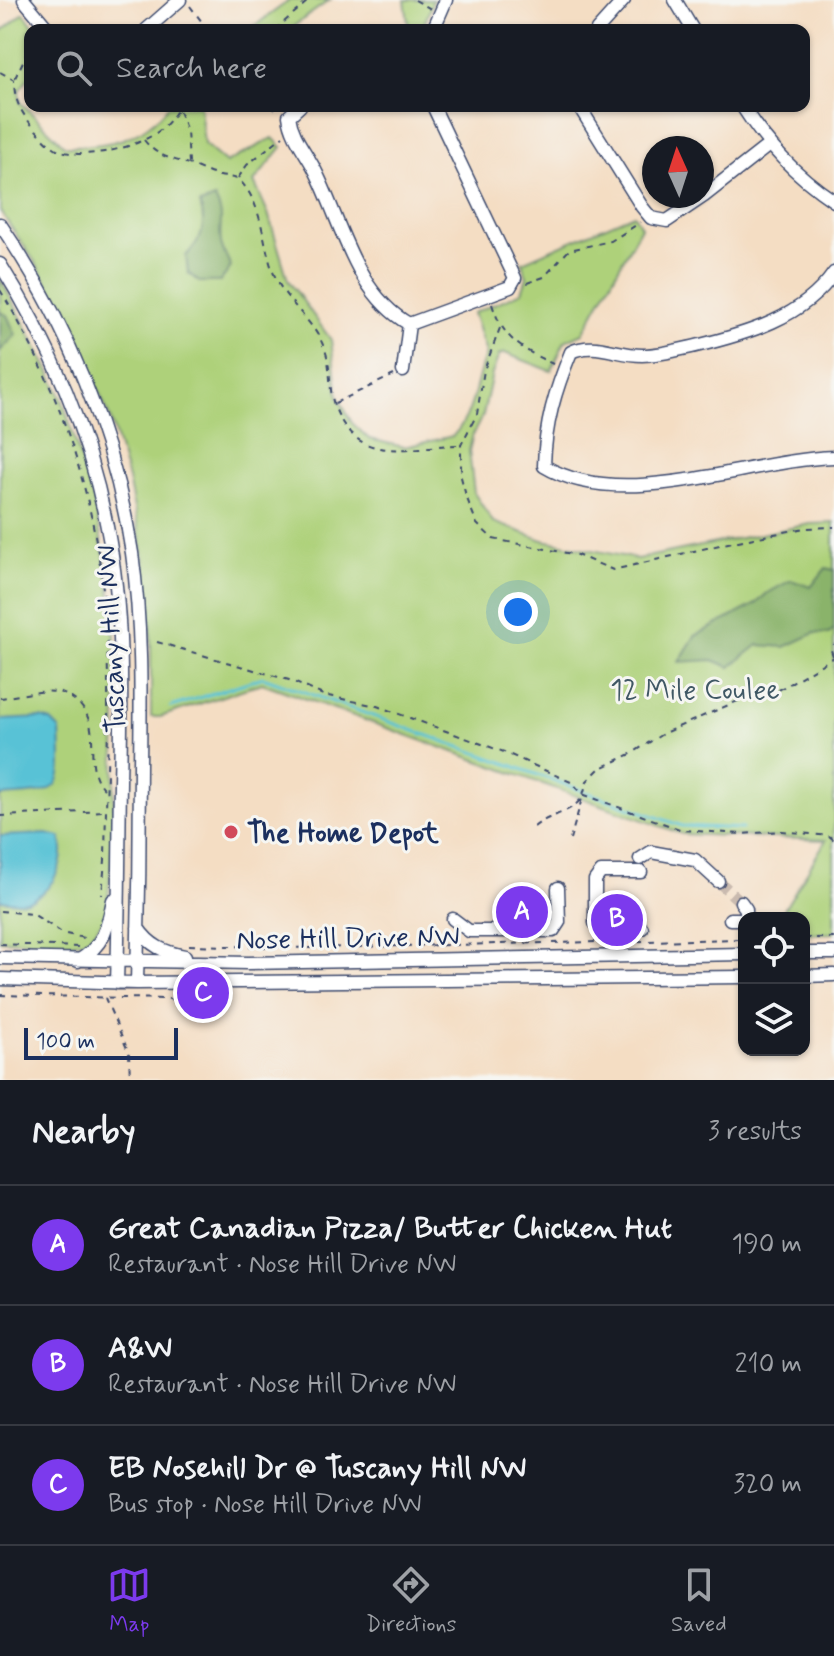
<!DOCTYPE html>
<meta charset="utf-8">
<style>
body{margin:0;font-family:Mynerve,sans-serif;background:#20242c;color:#f1f3f6}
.controls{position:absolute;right:24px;bottom:24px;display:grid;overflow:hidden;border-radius:16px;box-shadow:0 2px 6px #0004}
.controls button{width:72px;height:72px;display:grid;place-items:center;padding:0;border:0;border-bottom:2px solid #363941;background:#171b24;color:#f1f3f6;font:40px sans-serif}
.compass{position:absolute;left:642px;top:136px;width:72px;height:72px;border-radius:50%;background:#171b24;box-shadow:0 2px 6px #0004;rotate:357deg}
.scale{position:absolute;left:24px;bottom:20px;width:154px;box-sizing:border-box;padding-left:8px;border:4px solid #1b2f5e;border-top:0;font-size:22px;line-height:28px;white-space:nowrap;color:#1b2f5e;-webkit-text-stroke:6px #f6f6f2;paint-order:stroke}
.you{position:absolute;left:518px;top:612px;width:28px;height:28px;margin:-20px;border:6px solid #fff;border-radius:50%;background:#1a73e8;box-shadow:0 0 0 12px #1a73e833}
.badge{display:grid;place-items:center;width:52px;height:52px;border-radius:50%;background:#7c3aed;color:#fff;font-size:26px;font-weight:700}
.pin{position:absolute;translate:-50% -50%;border:4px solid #fff;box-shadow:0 2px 8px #0006}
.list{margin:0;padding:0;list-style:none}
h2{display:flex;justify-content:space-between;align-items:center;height:104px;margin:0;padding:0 32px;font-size:34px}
h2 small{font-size:26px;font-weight:400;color:#9ea1a6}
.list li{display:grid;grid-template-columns:52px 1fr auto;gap:24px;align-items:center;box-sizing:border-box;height:120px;padding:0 32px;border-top:2px solid #363941}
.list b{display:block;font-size:30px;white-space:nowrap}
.list p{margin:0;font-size:26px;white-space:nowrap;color:#9ea1a6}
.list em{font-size:26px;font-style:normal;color:#9ea1a6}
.icon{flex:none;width:44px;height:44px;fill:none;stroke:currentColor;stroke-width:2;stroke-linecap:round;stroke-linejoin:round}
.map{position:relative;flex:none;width:834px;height:1080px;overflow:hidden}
.search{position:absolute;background:#171b24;box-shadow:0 2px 6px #0004;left:24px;right:24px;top:24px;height:88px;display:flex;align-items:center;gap:20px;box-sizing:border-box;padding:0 28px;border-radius:16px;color:#9ea1a6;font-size:30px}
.sheet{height:464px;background:#171b24}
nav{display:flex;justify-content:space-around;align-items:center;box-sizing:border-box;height:112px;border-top:2px solid #363941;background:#171b24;font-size:22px;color:#9ea1a6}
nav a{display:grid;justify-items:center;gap:4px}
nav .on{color:#7c3aed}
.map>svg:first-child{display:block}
.green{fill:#aed17a;stroke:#64806c;stroke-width:2}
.forest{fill:#8ab36a;stroke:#527164;stroke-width:2}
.water{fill:#59c2d6;stroke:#3a789a;stroke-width:2}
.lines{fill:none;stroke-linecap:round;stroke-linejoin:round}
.stream{stroke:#59c2d6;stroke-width:3}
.minor-tunnel{stroke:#c9baaf;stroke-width:12;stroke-dasharray:12 6;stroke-linecap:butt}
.minor-casing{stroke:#3c496d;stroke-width:15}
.path{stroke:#3c496d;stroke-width:2;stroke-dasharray:6 6;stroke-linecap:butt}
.minor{stroke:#fff;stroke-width:12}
.poi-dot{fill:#d1495b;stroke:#f6f6f2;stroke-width:3}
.labels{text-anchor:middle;stroke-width:6;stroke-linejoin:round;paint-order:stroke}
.street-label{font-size:28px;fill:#1b2f5e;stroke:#f6f6f2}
.park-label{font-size:28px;fill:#405865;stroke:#f6f6f2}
.poi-label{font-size:28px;font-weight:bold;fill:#1b2f5e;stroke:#f6f6f2;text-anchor:start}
</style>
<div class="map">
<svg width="834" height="1080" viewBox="0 0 834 1080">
<rect width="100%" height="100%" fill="#f6f6f2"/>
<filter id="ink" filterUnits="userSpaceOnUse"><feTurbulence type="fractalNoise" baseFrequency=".0125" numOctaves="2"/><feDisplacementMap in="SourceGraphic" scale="16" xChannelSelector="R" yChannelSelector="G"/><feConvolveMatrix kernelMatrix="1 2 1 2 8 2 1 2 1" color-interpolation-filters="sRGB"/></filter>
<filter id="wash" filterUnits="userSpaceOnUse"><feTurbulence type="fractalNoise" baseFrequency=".006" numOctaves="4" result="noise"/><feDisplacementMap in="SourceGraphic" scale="32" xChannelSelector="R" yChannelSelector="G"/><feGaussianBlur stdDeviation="1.8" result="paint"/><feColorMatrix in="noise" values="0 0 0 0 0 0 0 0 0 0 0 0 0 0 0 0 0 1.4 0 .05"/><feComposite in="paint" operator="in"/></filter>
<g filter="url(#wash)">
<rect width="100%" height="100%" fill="#f4ddc3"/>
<path class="green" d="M 290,0 L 330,0 L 288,30 L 249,30 Z
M 405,0 L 433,0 L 422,30 L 409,30 Z
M 24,13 L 36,30 L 30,30 L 30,76 L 19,91 L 21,103 L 65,146 C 106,147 141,141 168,106 L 200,106 L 204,144 L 226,163 L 273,138 L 282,147 L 254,182 L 268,213 L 288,280 L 331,340 L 338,397 L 352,423 L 369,439 L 404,447 L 453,436 C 476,411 474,383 486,353 L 473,313 L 522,292 L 527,277 L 522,262 L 634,214 L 641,227 L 583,333 L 565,341 L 551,371 L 505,353 L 499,355 L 492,374 L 483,415 L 473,434 L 469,451 L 474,493 L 493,522 L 543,540 L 637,559 L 810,524 L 834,523 L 834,933 L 804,934 L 804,918 L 779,918 L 826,840 L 682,834 L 262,683 L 160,717 L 151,717 L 151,626 L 144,558 L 128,479 L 110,417 L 62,308 L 35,262 L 0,211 L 0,33 Z
M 0,278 L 48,368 L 62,399 L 94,501 L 110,587 L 115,639 L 116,710 L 113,834 L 107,915 L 88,940 L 71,943 L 0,940 Z"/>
<path class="forest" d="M 215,199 C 226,218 218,224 221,243 C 223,252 228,259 231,267 L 220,282 L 199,282 L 188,273 L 186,256 C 202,239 207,226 200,204 Z
M 0,312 L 7,315 L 16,335 L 0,351 Z
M 826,568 L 834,570 L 834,629 L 829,634 L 815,633 L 785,647 L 758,645 L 730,667 L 713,660 L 679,662 L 695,636 L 756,604 L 766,594 L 791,580 L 811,587 Z"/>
<path class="water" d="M 41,718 L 51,721 L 60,730 C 63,794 64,792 0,796 L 0,720 Z
M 47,834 L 60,837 C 67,859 55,888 33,899 C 23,904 11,901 0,900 L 0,836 Z"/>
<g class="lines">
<path class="stream" d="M 171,707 L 263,677 L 682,826 L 742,829"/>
</g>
</g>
<g filter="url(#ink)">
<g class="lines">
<path class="minor-tunnel" d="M 718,881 L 741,902"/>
<defs>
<path id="minor" d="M 24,0 L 49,30
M 675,0 L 693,30
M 146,30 L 180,0
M 433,30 L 446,0
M 597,30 L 624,0
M 300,106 L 289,116 C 292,138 307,153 316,172 C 342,224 355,293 409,324 L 510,287 L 515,278 L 433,106
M 579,106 L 642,207 L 651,218 L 667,221 L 704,196 L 769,145
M 742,106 C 767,145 795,175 834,201
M 0,224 C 67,322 114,435 132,553 C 142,624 141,694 140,765 C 140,838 139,910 137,983
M 0,264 C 51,345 89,433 107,527 C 124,611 122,697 120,782 C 119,849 119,916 117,983
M 834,273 C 803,318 746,334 696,346 C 678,350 661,355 642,355 C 617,355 593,341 571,352 C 555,391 545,424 544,466 C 622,513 747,460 834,457
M 403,371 L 409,324
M 640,859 L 651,852 L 695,860 L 718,881
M 641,872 L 601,872 L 595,880 L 595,923 L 601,928 L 642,928
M 453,919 L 469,931 L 553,931 L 559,922 L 558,888
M 730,919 L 742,919 L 746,916 L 746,909 L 741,902
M 138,928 C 150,946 164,952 185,956
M 804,953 L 834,953
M 0,958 L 248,963 L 744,954
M 78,961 C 104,945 107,929 113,900
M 804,976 L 834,975
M 0,979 L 137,983 L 744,977"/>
</defs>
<use href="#minor" class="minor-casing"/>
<path class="path" d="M 415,0 L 431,9
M 190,6 L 208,30
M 275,30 L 309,0
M 0,72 L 14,80 C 14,102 22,114 36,130 C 43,137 50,146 59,150 C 84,161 140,147 160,130 C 169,123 174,115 180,106
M 15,78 L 30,47
M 270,106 L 279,112
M 179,111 L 187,131 L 189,163
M 144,140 C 158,158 172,158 191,165 C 201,169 210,174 220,176 C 229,178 236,176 242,183 C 262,205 263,243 272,269 C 283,301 311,317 323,345 C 332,363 328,386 334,405 C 357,469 411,445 460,445
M 238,178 L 247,165 L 283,136
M 527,283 L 544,277 L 569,250 L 611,241 L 641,222
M 0,290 C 57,382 94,491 104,599 C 112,685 106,774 105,860 L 102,895
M 492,304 C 503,339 521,349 553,364
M 500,328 L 484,370 L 477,414 L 461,445 L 461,477 L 466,496 L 477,524 L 493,539 L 577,555 L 613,570 L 728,543 L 805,528 L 834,527
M 335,403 L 394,375
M 157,642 L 289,680 L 323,695 L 377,706 L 504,752 L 573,783 L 582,794 L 682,830 L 742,834 L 782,831 L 829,836 L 834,840
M 833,656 L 831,650 L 834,644
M 0,698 C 18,696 38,690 56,692 C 65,693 72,698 78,703 C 105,729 80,767 105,790
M 0,816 L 104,811
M 534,827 C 549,814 568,815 581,799
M 570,840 L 587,781 L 599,769 L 631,754 L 664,733 L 747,697 L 777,691 L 834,657
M 0,911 L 33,914 L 62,933 L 88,939
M 804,938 L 834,938
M 553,943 L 744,939
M 0,944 L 80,947
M 189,945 L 308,948 L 547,943
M 0,995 L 208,1000
M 105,998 L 129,1053 L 130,1080"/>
<use href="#minor" class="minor"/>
</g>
</g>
<circle class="poi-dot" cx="231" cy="832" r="8"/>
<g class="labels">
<g class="street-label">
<text transform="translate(110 639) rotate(-93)" y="10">Tuscany Hill NW</text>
<text transform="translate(348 937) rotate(-1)" y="10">Nose Hill Drive NW</text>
</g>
<g class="park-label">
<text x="695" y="699">12 Mile Coulee</text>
</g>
<g class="poi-label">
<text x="247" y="842">The Home Depot</text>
</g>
</g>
</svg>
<div class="controls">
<button><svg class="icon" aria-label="locate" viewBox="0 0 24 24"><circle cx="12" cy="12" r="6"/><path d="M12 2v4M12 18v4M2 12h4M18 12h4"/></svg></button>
<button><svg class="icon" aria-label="layers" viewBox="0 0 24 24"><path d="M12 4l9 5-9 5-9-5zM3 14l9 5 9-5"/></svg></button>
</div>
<svg class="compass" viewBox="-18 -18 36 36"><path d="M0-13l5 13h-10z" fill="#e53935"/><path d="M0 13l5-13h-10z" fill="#9ea1a6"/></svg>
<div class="scale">100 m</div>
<div class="you"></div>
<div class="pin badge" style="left:522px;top:912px">A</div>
<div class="pin badge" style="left:617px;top:920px">B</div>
<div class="pin badge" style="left:203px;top:993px">C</div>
<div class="search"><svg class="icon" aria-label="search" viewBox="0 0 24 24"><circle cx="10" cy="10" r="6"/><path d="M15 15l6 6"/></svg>Search here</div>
</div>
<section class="sheet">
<h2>Nearby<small>3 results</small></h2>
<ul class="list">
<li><span class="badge">A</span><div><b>Great Canadian Pizza/ Butter Chicken Hut</b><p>Restaurant · Nose Hill Drive NW</p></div><em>190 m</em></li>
<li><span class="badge">B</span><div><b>A&amp;W</b><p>Restaurant · Nose Hill Drive NW</p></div><em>210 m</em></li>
<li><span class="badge">C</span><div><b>EB Nosehill Dr @ Tuscany Hill NW</b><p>Bus stop · Nose Hill Drive NW</p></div><em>320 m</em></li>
</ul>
</section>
<nav>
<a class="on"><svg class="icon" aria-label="map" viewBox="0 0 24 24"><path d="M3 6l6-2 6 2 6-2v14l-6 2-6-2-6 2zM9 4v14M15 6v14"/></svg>Map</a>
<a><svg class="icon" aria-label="directions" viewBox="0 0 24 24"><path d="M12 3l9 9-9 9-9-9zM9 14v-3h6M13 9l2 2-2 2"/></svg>Directions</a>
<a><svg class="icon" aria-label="saved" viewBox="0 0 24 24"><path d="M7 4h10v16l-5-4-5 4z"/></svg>Saved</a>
</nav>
